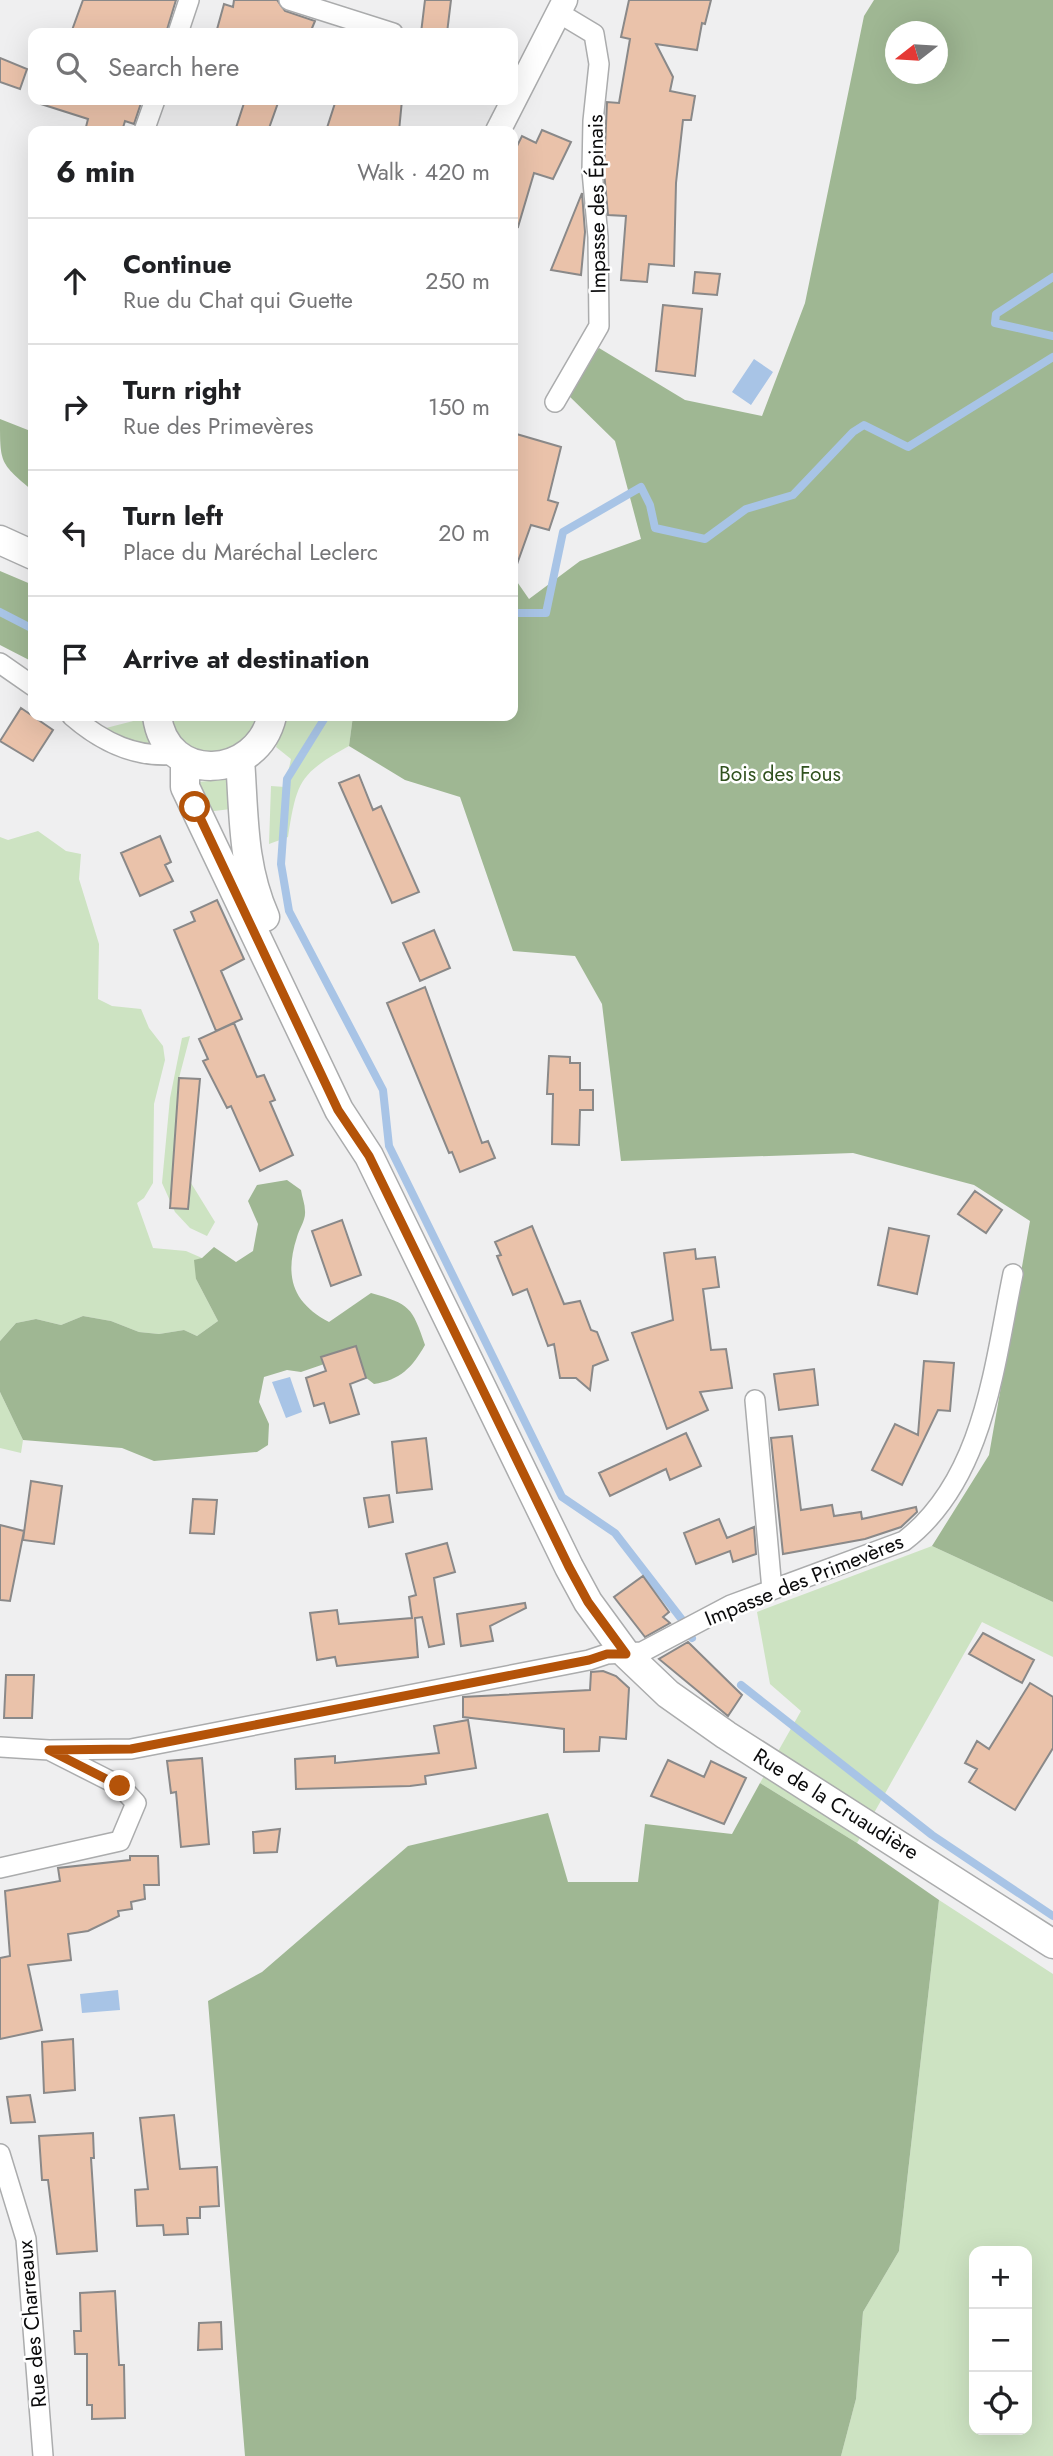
<!DOCTYPE html>
<meta charset="utf-8">
<style>
body{margin:0;font-family:Jost,sans-serif;background:#f2f2f2;color:#202124}
.controls{position:absolute;right:21px;bottom:21px;display:grid;overflow:hidden;border-radius:14px;box-shadow:0 7px 28px #0002}
.controls button{width:63px;height:63px;display:grid;place-items:center;padding:0;border:0;border-bottom:2px solid #e0e0e0;background:#fff;color:#202124;font:35px sans-serif}
.compass{position:absolute;left:885px;top:21px;width:63px;height:63px;border-radius:50%;background:#fff;box-shadow:0 7px 28px #0002;rotate:253deg}
.stop{position:absolute;width:21px;height:21px;margin:-16px;border:5px solid #b45309;border-radius:50%;background:#fff}
.stop.end{background:#b45309;border-color:#fff;box-shadow:0 2px 7px #0008}
.list{margin:0;padding:0;list-style:none}
h2{display:flex;justify-content:space-between;align-items:center;height:91px;margin:0;padding:0 28px;font-size:30px}
h2 small{font-size:23px;font-weight:400;color:#757577}
.list li{display:grid;grid-template-columns:46px 1fr auto;gap:21px;align-items:center;box-sizing:border-box;height:126px;padding:0 28px;border-top:2px solid #e0e0e0}
.list b{display:block;font-size:26px;white-space:nowrap}
.list p{margin:0;font-size:23px;white-space:nowrap;color:#757577}
.list em{font-size:23px;font-style:normal;color:#757577}
.icon{flex:none;width:38px;height:38px;fill:none;stroke:currentColor;stroke-width:2;stroke-linecap:round;stroke-linejoin:round}
.map{position:relative;flex:none;width:1053px;height:2456px;overflow:hidden}
.search{position:absolute;background:#fff;box-shadow:0 7px 28px #0002;left:28px;top:28px;width:490px;height:77px;display:flex;align-items:center;gap:18px;box-sizing:border-box;padding:0 24px;border-radius:14px;color:#757577;font-size:26px}
.panel{position:absolute;background:#fff;box-shadow:0 7px 28px #0002;left:28px;top:126px;width:490px;height:595px;border-radius:14px}
.map>svg:first-child{display:block}
.green{fill:#cde3c2;fill-rule:evenodd}
.forest{fill:#9fb793;fill-rule:evenodd}
.water{fill:#a8c4e6}
.lines{fill:none;stroke-linecap:round;stroke-linejoin:round}
.stream{stroke:#a8c4e6;stroke-width:8}
.building{fill:#eac2aa;stroke:#8a8989;stroke-width:2}
.minor-casing{stroke:#abacad;stroke-width:22}
.tertiary-casing{stroke:#abacad;stroke-width:27}
.secondary-casing{stroke:#abacad;stroke-width:31}
.minor{stroke:#fff;stroke-width:19}
.tertiary{stroke:#fff;stroke-width:24}
.secondary{stroke:#fff;stroke-width:28}
.route{stroke:#b45309;stroke-width:9}
.labels{text-anchor:middle;stroke-width:5;stroke-linejoin:round;paint-order:stroke}
.street-label{font-size:21px;fill:#0b0b0c;stroke:#fff}
.park-label{font-size:21px;fill:#30511e;stroke:#fff}
</style>
<div class="map">
<svg width="1053" height="2456" viewBox="0 0 1053 2456">
<rect width="100%" height="100%" fill="#efeff0"/>
<path class="green" d="M 169,716 L 258,716 C 237,764 188,767 169,716 Z
M 286,716 L 353,716 L 349,746 C 299,774 297,781 288,837 L 269,844 L 271,786 L 285,787 L 291,759 L 276,747 Z
M 145,718 L 153,742 L 150,744 L 125,742 L 106,728 Z
M 229,779 L 231,809 L 206,812 L 198,782 Z
M 38,831 L 66,851 L 81,854 L 79,879 L 99,944 L 98,999 L 112,1006 L 141,1009 L 149,1028 L 163,1046 L 165,1060 L 154,1104 L 153,1183 L 144,1198 L 137,1203 L 153,1248 L 186,1251 L 202,1258 L 196,1279 L 218,1321 L 197,1336 L 184,1330 L 159,1334 L 139,1332 L 111,1321 L 83,1316 L 61,1325 L 36,1319 L 16,1323 L 0,1341 L 0,837 L 8,840 Z
M 190,1036 L 179,1078 L 172,1183 L 191,1183 L 215,1222 L 207,1236 L 190,1228 L 175,1212 L 162,1183 L 170,1098 L 182,1038 Z
M 0,1392 L 23,1440 L 21,1453 L 0,1448 Z
M 932,1546 L 1053,1602 L 1053,1657 L 982,1622 L 857,1843 L 760,1783 L 801,1711 L 770,1684 L 757,1612 Z
M 939,1900 L 1053,1974 L 1053,2456 L 841,2456 L 856,2399 L 863,2312 L 899,2251 ZM 974,2251 L 1027,2251 L 1027,2430 L 974,2430 Z"/>
<path class="forest" d="M 874,0 L 1053,0 L 1053,1602 L 932,1546 L 989,1455 L 1030,1221 L 974,1185 L 853,1153 L 621,1161 L 602,1004 L 575,956 L 513,951 L 460,797 L 405,780 L 349,746 L 353,716 L 513,716 L 513,576 L 529,599 L 580,561 L 641,539 L 615,441 L 566,393 L 599,348 L 685,400 L 762,416 L 805,303 L 864,16 ZM 895,32 L 937,32 L 937,74 L 895,74 Z
M 0,419 L 33,432 L 33,491 C 0,463 0,464 0,419 Z
M 0,571 L 33,585 L 33,662 L 0,645 Z
M 287,1180 L 301,1190 C 302,1197 305,1204 305,1211 C 306,1220 299,1229 297,1237 C 284,1277 293,1303 329,1322 L 371,1293 C 410,1304 412,1307 425,1345 C 412,1368 400,1380 374,1384 L 346,1362 L 333,1361 L 301,1372 L 287,1370 L 264,1377 L 259,1402 L 269,1424 L 268,1445 L 257,1452 L 154,1461 L 122,1448 L 23,1440 L 0,1392 L 0,1341 L 16,1323 L 36,1319 L 61,1325 L 83,1316 L 111,1321 L 139,1332 L 159,1334 L 184,1330 L 197,1336 L 218,1321 L 196,1279 L 194,1260 L 202,1258 L 214,1247 L 236,1262 L 253,1251 L 258,1224 L 248,1201 L 257,1185 Z
M 760,1783 L 857,1843 L 939,1900 L 899,2251 L 863,2312 L 856,2399 L 841,2456 L 245,2456 L 208,2001 L 262,1972 L 408,1846 L 548,1813 L 568,1882 L 638,1882 L 645,1824 L 732,1834 Z"/>
<path class="water" d="M 754,359 L 773,372 L 751,405 L 732,392 Z
M 290,1377 L 302,1412 L 286,1418 L 272,1382 Z
M 118,1990 L 120,2010 L 82,2013 L 80,1994 Z"/>
<g class="lines">
<path class="stream" d="M 1053,277 L 996,314 L 995,323 L 1053,336
M 0,612 L 33,629
M 513,613 L 546,613 L 563,532 L 641,487 L 650,505 L 655,528 L 705,539 L 746,509 L 793,495 L 853,432 L 864,425 L 908,447 L 1053,357
M 326,716 L 287,779 L 281,864 L 289,911 L 383,1090 L 389,1146 L 562,1497 L 615,1533 L 683,1621 L 692,1638
M 741,1685 L 932,1835 L 1053,1916"/>
</g>
<path class="building" d="M 83,0 L 176,0 L 166,33 L 71,33 Z
M 234,0 L 277,0 L 285,11 L 315,21 L 310,33 L 216,33 L 224,4 L 233,7 Z
M 425,0 L 451,0 L 447,33 L 421,33 Z
M 629,0 L 711,0 L 705,24 L 702,23 L 697,50 L 656,44 L 673,77 L 670,91 L 695,96 L 691,120 L 683,120 L 676,183 L 674,266 L 649,264 L 647,282 L 621,280 L 626,216 L 608,215 L 604,171 L 607,102 L 619,103 L 630,39 L 621,37 Z
M 0,58 L 27,69 L 20,89 L 0,82 Z
M 42,100 L 142,100 L 134,124 L 125,121 L 122,131 L 85,131 L 88,119 L 41,104 Z
M 245,100 L 279,100 L 268,131 L 235,131 Z
M 336,100 L 402,100 L 399,131 L 326,131 Z
M 542,130 L 571,142 L 553,179 L 534,173 L 518,227 L 513,226 L 513,154 L 522,136 L 536,143 Z
M 582,193 L 585,232 L 581,275 L 551,270 Z
M 695,272 L 720,274 L 717,295 L 693,293 Z
M 663,305 L 702,309 L 695,376 L 656,371 Z
M 513,433 L 561,447 L 548,500 L 558,503 L 549,530 L 531,525 L 516,567 L 513,566 Z
M 21,708 L 53,730 L 33,761 L 0,741 Z
M 359,775 L 373,810 L 381,806 L 419,892 L 392,903 L 339,783 Z
M 160,836 L 171,862 L 165,865 L 173,881 L 140,896 L 121,853 Z
M 217,900 L 244,959 L 221,971 L 242,1019 L 216,1031 L 174,930 L 195,921 L 191,912 Z
M 434,930 L 450,968 L 420,981 L 403,943 Z
M 425,987 L 482,1143 L 488,1141 L 495,1158 L 460,1172 L 452,1152 L 449,1153 L 387,1003 Z
M 234,1023 L 257,1077 L 264,1075 L 275,1100 L 270,1102 L 293,1155 L 260,1171 L 231,1106 L 227,1108 L 203,1061 L 208,1059 L 199,1039 Z
M 549,1056 L 570,1057 L 570,1063 L 580,1063 L 580,1090 L 593,1090 L 593,1110 L 580,1110 L 579,1145 L 552,1144 L 553,1094 L 547,1094 Z
M 179,1078 L 200,1079 L 188,1209 L 170,1208 Z
M 975,1191 L 1002,1210 L 986,1233 L 958,1214 Z
M 342,1220 L 361,1275 L 331,1286 L 312,1231 Z
M 532,1226 L 564,1304 L 580,1301 L 591,1330 L 597,1332 L 608,1360 L 593,1366 L 590,1390 L 576,1378 L 560,1378 L 554,1344 L 548,1346 L 527,1289 L 513,1295 L 497,1256 L 501,1255 L 495,1242 Z
M 889,1228 L 929,1236 L 917,1294 L 878,1285 Z
M 695,1249 L 696,1259 L 715,1257 L 719,1287 L 703,1289 L 711,1350 L 726,1349 L 732,1388 L 700,1392 L 708,1410 L 667,1429 L 632,1333 L 673,1320 L 664,1253 Z
M 356,1346 L 366,1378 L 350,1384 L 359,1414 L 330,1423 L 324,1403 L 314,1406 L 306,1378 L 326,1371 L 321,1357 Z
M 924,1361 L 954,1363 L 950,1411 L 938,1410 L 902,1485 L 872,1470 L 895,1424 L 918,1435 Z
M 814,1369 L 818,1405 L 779,1410 L 774,1374 Z
M 686,1433 L 701,1466 L 670,1480 L 666,1469 L 610,1496 L 599,1473 Z
M 792,1436 L 801,1510 L 832,1505 L 834,1516 L 861,1512 L 862,1519 L 916,1507 L 917,1512 L 901,1527 L 865,1539 L 783,1554 L 771,1438 Z
M 426,1438 L 432,1489 L 397,1493 L 392,1442 Z
M 31,1481 L 62,1486 L 54,1544 L 23,1540 Z
M 389,1495 L 393,1522 L 369,1527 L 364,1498 Z
M 193,1499 L 217,1500 L 214,1534 L 190,1533 Z
M 719,1519 L 727,1538 L 754,1527 L 756,1554 L 733,1562 L 730,1551 L 696,1564 L 684,1533 Z
M 0,1525 L 24,1531 L 10,1601 L 0,1600 Z
M 447,1543 L 455,1572 L 434,1578 L 444,1644 L 429,1647 L 422,1617 L 415,1618 L 418,1657 L 337,1666 L 335,1657 L 317,1660 L 310,1613 L 337,1610 L 339,1624 L 412,1618 L 409,1597 L 416,1595 L 406,1554 Z
M 643,1576 L 669,1612 L 663,1617 L 670,1623 L 645,1637 L 614,1597 Z
M 525,1603 L 526,1608 L 490,1626 L 493,1641 L 461,1646 L 457,1614 Z
M 983,1633 L 1034,1660 L 1022,1683 L 969,1654 Z
M 688,1642 L 742,1695 L 728,1716 L 659,1659 Z
M 603,1671 L 616,1676 L 629,1688 L 626,1739 L 600,1737 L 599,1751 L 564,1752 L 564,1729 L 463,1717 L 463,1697 L 590,1690 L 591,1672 Z
M 6,1675 L 34,1675 L 32,1718 L 4,1718 Z
M 1030,1683 L 1053,1697 L 1053,1748 L 1015,1810 L 969,1782 L 977,1769 L 965,1763 L 977,1741 L 989,1749 Z
M 468,1720 L 476,1768 L 425,1776 L 426,1784 L 410,1786 L 296,1789 L 295,1759 L 335,1756 L 335,1763 L 439,1753 L 434,1726 Z
M 202,1758 L 209,1844 L 181,1847 L 176,1792 L 171,1793 L 167,1761 Z
M 668,1760 L 704,1777 L 711,1761 L 746,1778 L 724,1824 L 651,1796 Z
M 280,1829 L 277,1852 L 254,1853 L 253,1832 Z
M 130,1856 L 158,1856 L 159,1885 L 144,1885 L 145,1899 L 131,1902 L 132,1909 L 118,1911 L 119,1916 L 88,1931 L 68,1934 L 71,1960 L 28,1965 L 42,2030 L 0,2039 L 0,1958 L 10,1956 L 5,1891 L 60,1881 L 58,1868 L 130,1860 Z
M 73,2039 L 75,2090 L 44,2093 L 42,2042 Z
M 30,2095 L 35,2122 L 11,2123 L 7,2097 Z
M 174,2115 L 180,2169 L 217,2167 L 219,2206 L 200,2207 L 200,2218 L 187,2218 L 188,2234 L 164,2235 L 163,2225 L 137,2226 L 135,2190 L 148,2189 L 140,2118 Z
M 93,2133 L 94,2158 L 91,2158 L 97,2251 L 57,2254 L 48,2180 L 42,2180 L 39,2136 Z
M 115,2291 L 119,2365 L 124,2365 L 125,2418 L 92,2419 L 92,2405 L 87,2405 L 87,2354 L 75,2354 L 74,2331 L 81,2331 L 80,2293 Z
M 221,2322 L 222,2349 L 198,2350 L 199,2323 Z"/>
<g class="lines">
<defs>
<path id="minor" d="M 289,0 L 393,33
M 178,33 L 189,0
M 144,131 L 155,100
M 555,402 L 599,326 L 598,237 L 592,171 L 593,121 L 599,64 L 594,34 L 559,13
M 0,663 L 33,686
M 72,716 C 103,743 137,759 178,754
M 755,1400 L 772,1590
M 0,1747 L 49,1750 L 120,1786 L 136,1803 L 120,1841 L 0,1868
M 49,1750 L 131,1749 L 589,1660 L 607,1654 L 642,1652 L 731,1605 L 904,1541 C 984,1480 994,1366 1013,1274
M 0,2154 L 26,2239 L 43,2456"/>
<path id="tertiary" d="M 498,131 L 565,0"/>
<path id="secondary" d="M 0,540 L 33,555
M 157,716 C 166,785 257,780 272,716
M 240,759 C 244,814 242,865 265,917
M 185,760 L 185,787 L 339,1110 L 369,1156 L 569,1567 L 588,1602 L 626,1654 L 668,1694 L 726,1735 L 1053,1944"/>
</defs>
<use href="#minor" class="minor-casing"/>
<use href="#tertiary" class="tertiary-casing"/>
<use href="#secondary" class="secondary-casing"/>
<use href="#minor" class="minor"/>
<use href="#tertiary" class="tertiary"/>
<use href="#secondary" class="secondary"/>
</g>
<g class="lines">
<path class="route" d="M 120,1786 L 49,1750 L 131,1749 L 589,1660 L 607,1654 L 626,1654 L 588,1602 L 569,1567 L 369,1156 L 338,1110 L 195,807"/>
</g>
<g class="labels">
<g class="street-label">
<text transform="translate(597 204) rotate(-91)" y="7">Impasse des Épinais</text>
<text transform="translate(804 1580) rotate(-22)" y="7">Impasse des Primevères</text>
<text transform="translate(836 1804) rotate(32)" y="7">Rue de la Cruaudière</text>
<text transform="translate(32 2324) rotate(-95)" y="7">Rue des Charreaux</text>
</g>
<g class="park-label">
<text x="780" y="781">Bois des Fous</text>
</g>
</g>
</svg>
<div class="controls">
<button>+</button>
<button>−</button>
<button><svg class="icon" aria-label="locate" viewBox="0 0 24 24"><circle cx="12" cy="12" r="6"/><path d="M12 2v4M12 18v4M2 12h4M18 12h4"/></svg></button>
</div>
<svg class="compass" viewBox="-18 -18 36 36"><path d="M0-13l5 13h-10z" fill="#e53935"/><path d="M0 13l5-13h-10z" fill="#757577"/></svg>
<div class="stop" style="left:195px;top:807px"></div>
<div class="stop end" style="left:120px;top:1786px"></div>
<div class="search"><svg class="icon" aria-label="search" viewBox="0 0 24 24"><circle cx="10" cy="10" r="6"/><path d="M15 15l6 6"/></svg>Search here</div>
<section class="panel">
<h2>6 min<small>Walk · 420 m</small></h2>
<ul class="list">
<li><svg class="icon" aria-label="ahead" viewBox="0 0 24 24"><path d="M12 20V5M6 11l6-6 6 6"/></svg><div><b>Continue</b><p>Rue du Chat qui Guette</p></div><em>250 m</em></li>
<li><svg class="icon" aria-label="right" viewBox="0 0 24 24"><path d="M7 20v-9h11M14 6l5 5-5 5"/></svg><div><b>Turn right</b><p>Rue des Primevères</p></div><em>150 m</em></li>
<li><svg class="icon" aria-label="left" viewBox="0 0 24 24"><path d="M17 20v-9H6M10 6l-5 5 5 5"/></svg><div><b>Turn left</b><p>Place du Maréchal Leclerc</p></div><em>20 m</em></li>
<li><svg class="icon" aria-label="arrive" viewBox="0 0 24 24"><path d="M6 21V4h12l-3 4 3 4H6"/></svg><div><b>Arrive at destination</b></div></li>
</ul>
</section>
</div>
